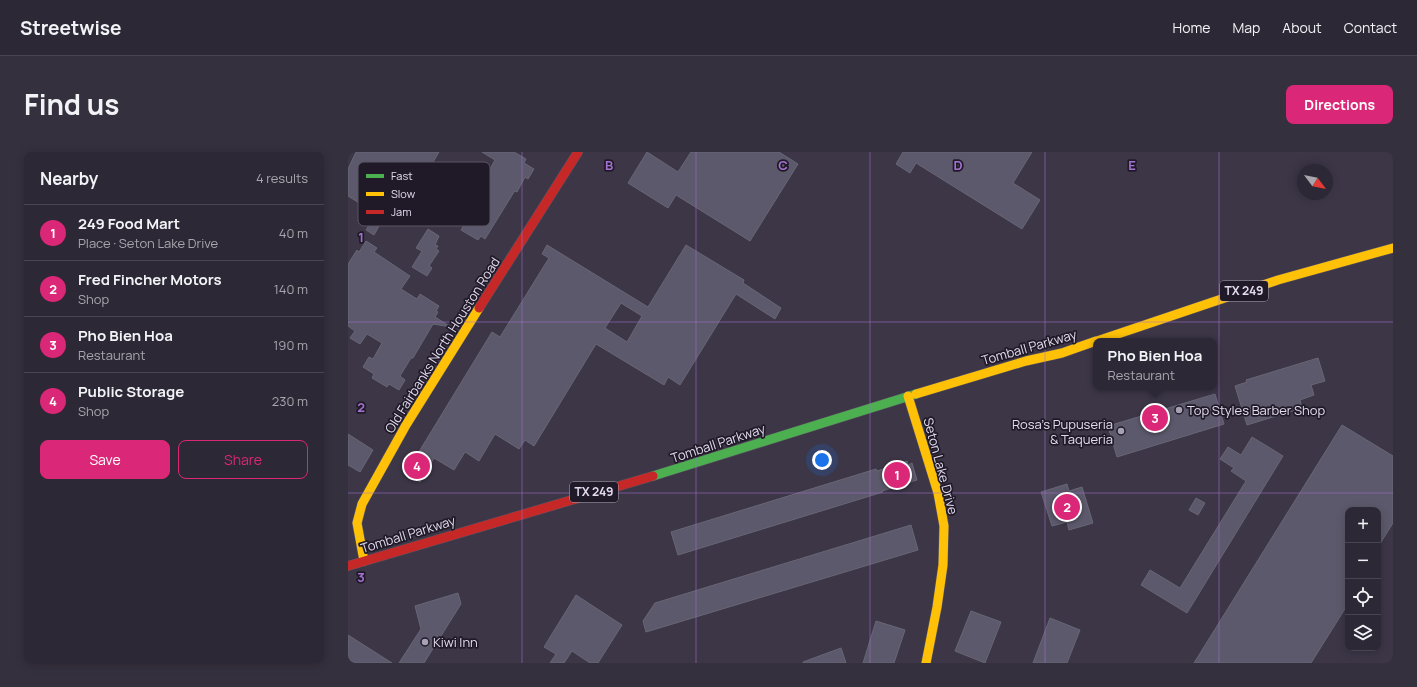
<!DOCTYPE html>
<meta charset="utf-8">
<style>
body{margin:0;font-family:Manrope,sans-serif;background:#35303d;color:#f1f3f6}
.controls{position:absolute;right:12px;bottom:12px;display:grid;overflow:hidden;border-radius:8px;box-shadow:0 2px 10px #0003}
.controls button{width:36px;height:36px;display:grid;place-items:center;padding:0;border:0;border-bottom:1px solid #484450;background:#2d2835;color:#f1f3f6;font:20px sans-serif}
.compass{position:absolute;left:949px;top:12px;width:36px;height:36px;border-radius:50%;background:#2d2835;box-shadow:0 2px 10px #0003;rotate:122deg}
.you{position:absolute;left:474px;top:308px;width:14px;height:14px;margin:-10px;border:3px solid #fff;border-radius:50%;background:#1a73e8;box-shadow:0 0 0 6px #1a73e833}
.badge{display:grid;place-items:center;width:26px;height:26px;border-radius:50%;background:#db2777;color:#fff;font-size:13px;font-weight:700}
.pin{position:absolute;translate:-50% -50%;border:2px solid #fff;box-shadow:0 1px 4px #0006}
.popup{position:absolute;left:745px;top:186px;width:124px;height:52px;box-sizing:border-box;display:grid;place-content:center;border-radius:8px;background:#2d2835;filter:drop-shadow(0 1px 3px #0005);font-size:13px;white-space:nowrap;color:#a7a6ad}
.popup b{font-size:15px;color:#f1f3f6}
.popup::after{content:'';position:absolute;left:50%;top:100%;margin-left:-8px;border:8px solid transparent;border-top-color:#2d2835}
.list{margin:0;padding:0;list-style:none}
h2{display:flex;justify-content:space-between;align-items:center;height:52px;margin:0;padding:0 16px;font-size:17px}
h2 small{font-size:13px;font-weight:400;color:#a7a6ad}
.list li{display:grid;grid-template-columns:26px 1fr auto;gap:12px;align-items:center;box-sizing:border-box;height:56px;padding:0 16px;border-top:1px solid #484450}
.list b{display:block;font-size:15px;white-space:nowrap}
.list p{margin:0;font-size:13px;white-space:nowrap;color:#a7a6ad}
.list em{font-size:13px;font-style:normal;color:#a7a6ad}
.actions{display:flex;gap:8px;padding:12px 16px}
.actions a{flex:1;padding:9px 0;border:1px solid #db2777;border-radius:8px;text-align:center;font-size:14px;color:#db2777}
.actions .main{background:#db2777;color:#fff}
.icon{flex:none;width:22px;height:22px;fill:none;stroke:currentColor;stroke-width:2;stroke-linecap:round;stroke-linejoin:round}
.map{position:relative;flex:none;width:1045px;height:511px;overflow:hidden;border-radius:8px}
header{display:flex;align-items:center;gap:24px;box-sizing:border-box;height:56px;padding:0 20px;background:#2d2835;border-bottom:1px solid #484450}
header strong{font-size:19px}
nav{display:flex;gap:22px;margin-inline-start:auto;font-size:14px}
.intro{display:flex;align-items:center;justify-content:space-between;box-sizing:border-box;height:96px;padding:0 24px}
h1{margin:0;font-size:28px}
.button{padding:10px 18px;border-radius:8px;background:#db2777;color:#fff;font-size:14px;font-weight:700}
main{display:flex;gap:24px;padding:0 24px}
aside{flex:1;background:#2d2835;border-radius:8px;box-shadow:0 2px 10px #0003}
.map>svg:first-child{display:block}
.building{fill:#5c596c;stroke:#686675;fill-rule:evenodd}
.lines{fill:none;stroke-linecap:round;stroke-linejoin:round}
.fast-casing{stroke:#5a5463;stroke-width:10}
.slow-casing{stroke:#5a5463;stroke-width:10}
.jam-casing{stroke:#5a5463;stroke-width:10}
.fast{stroke:#4caf50;stroke-width:9}
.slow{stroke:#ffc107;stroke-width:9}
.jam{stroke:#c62828;stroke-width:9}
.grid{fill:none;stroke:#a472d2;stroke-width:1;stroke-opacity:0.55}
.poi-dot{fill:#a8a1b4;stroke:#201a28;stroke-width:1.5}
.labels{text-anchor:middle;stroke-width:3.5;stroke-linejoin:round;paint-order:stroke}
.shield{fill:#201a28;stroke:#a8a1b3;stroke-width:1}
.shield-label{font-size:12px;font-weight:bold;fill:#e2dbef}
.street-label{font-size:13px;fill:#e2dbef;stroke:#201a28}
.poi-label{font-size:13px;fill:#e2dbef;stroke:#201a28;text-anchor:start}
.key{fill:#201a28;stroke:#5a5464;stroke-width:1}
.key-label{font-size:11px;fill:#e2dbef}
.grid-label{font-size:13px;text-anchor:middle;font-weight:bold;fill:#a472d2;stroke:#201a28;stroke-width:3.5;stroke-linejoin:round;paint-order:stroke}
</style>
<header>
<strong>Streetwise</strong>
<nav><a>Home</a><a>Map</a><a>About</a><a>Contact</a></nav>
</header>
<div class="intro"><h1>Find us</h1><a class="button">Directions</a></div>
<main>
<aside>
<h2>Nearby<small>4 results</small></h2>
<ul class="list">
<li><span class="badge">1</span><div><b>249 Food Mart</b><p>Place · Seton Lake Drive</p></div><em>40 m</em></li>
<li><span class="badge">2</span><div><b>Fred Fincher Motors</b><p>Shop</p></div><em>140 m</em></li>
<li><span class="badge">3</span><div><b>Pho Bien Hoa</b><p>Restaurant</p></div><em>190 m</em></li>
<li><span class="badge">4</span><div><b>Public Storage</b><p>Shop</p></div><em>230 m</em></li>
</ul>
<div class="actions"><a class="main">Save</a><a>Share</a></div>
</aside>
<div class="map">
<svg width="1045" height="511" viewBox="0 0 1045 511">
<rect width="100%" height="100%" fill="#3c3647"/>
<path class="building" d="M 8,0 L 91,0 L 78,22 L 122,50 L 132,33 L 130,32 L 134,24 L 137,26 L 147,8 L 134,0 L 166,0 L 178,7 L 176,11 L 186,17 L 180,27 L 177,25 L 169,40 L 167,39 L 166,40 L 137,87 L 133,84 L 130,88 L 113,78 L 116,73 L 83,53 L 82,54 L 76,50 L 64,70 L 38,55 L 30,69 L 18,62 L 21,57 L 0,44 L 0,17 Z
M 299,0 L 330,20 L 343,0 L 431,0 L 450,12 L 402,89 L 328,43 L 320,56 L 280,31 Z
M 555,0 L 684,0 L 665,31 L 692,48 L 674,77 L 568,11 L 562,21 L 548,12 Z
M 23,70 L 31,74 L 26,83 L 18,78 Z
M 80,77 L 91,84 L 87,93 L 90,94 L 88,97 L 91,99 L 81,114 L 84,116 L 79,124 L 64,115 L 74,99 L 68,96 Z
M 18,89 L 29,96 L 26,100 L 62,124 L 53,137 L 69,147 L 72,142 L 91,154 L 88,159 L 90,160 L 87,165 L 103,175 L 85,172 L 65,206 L 63,206 L 52,224 L 57,228 L 51,238 L 41,232 L 39,235 L 24,226 L 26,222 L 15,215 L 21,205 L 25,207 L 34,191 L 19,182 L 12,192 L 2,186 L 7,179 L 0,174 L 0,112 L 9,98 L 11,100 Z
M 199,93 L 300,155 L 338,93 L 396,128 L 395,131 L 433,156 L 427,167 L 388,142 L 332,233 L 320,225 L 316,233 L 248,192 L 186,294 L 177,288 L 171,297 L 147,282 L 131,309 L 117,300 L 106,318 L 86,306 L 72,330 L 58,321 L 144,180 L 152,185 L 201,106 L 194,102 ZM 273,151 L 294,164 L 279,190 L 257,176 Z
M 970,206 L 977,229 L 963,233 L 966,243 L 952,248 L 954,256 L 899,273 L 887,234 L 899,230 L 898,228 Z
M 867,242 L 876,272 L 769,305 L 760,274 Z
M 994,273 L 1045,304 L 1045,371 L 1030,395 L 1030,358 L 1000,358 L 1000,452 L 963,511 L 846,511 Z
M 0,282 L 25,298 L 12,320 L 0,313 Z
M 904,285 L 935,304 L 839,461 L 793,433 L 802,418 L 832,436 L 898,329 L 883,319 L 886,316 L 872,307 L 880,295 L 893,303 Z
M 559,309 L 560,313 L 564,311 L 569,328 L 534,339 L 535,340 L 330,403 L 323,380 L 528,317 L 529,319 Z
M 719,332 L 721,339 L 734,335 L 745,371 L 721,378 L 719,370 L 704,374 L 693,340 Z
M 848,346 L 857,351 L 850,363 L 841,358 Z
M 563,373 L 570,398 L 298,480 L 295,469 L 307,451 Z
M 110,441 L 113,452 L 76,511 L 51,511 L 73,477 L 67,454 Z
M 228,443 L 274,473 L 250,511 L 242,511 L 224,499 L 216,511 L 202,511 L 208,502 L 196,495 Z
M 623,459 L 653,470 L 637,511 L 607,499 Z
M 702,466 L 732,478 L 719,511 L 685,511 Z
M 528,469 L 557,478 L 546,511 L 515,511 Z
M 0,483 L 44,511 L 6,511 L 0,507 Z
M 493,496 L 498,511 L 455,511 L 455,510 Z"/>
<g class="lines">
<defs>
<path id="fast" d="M 305,324 L 568,242"/>
<path id="slow" d="M 749,189 L 930,128 L 1045,96
M 568,242 L 678,209 L 714,201 L 748,189
M 560,244 L 590,341 L 596,374 L 595,413 L 589,455 L 578,511
M 16,409 L 9,371 L 14,352 L 58,273 L 131,156"/>
<path id="jam" d="M 131,156 L 230,0
M 0,414 L 305,324"/>
</defs>
<use href="#fast" class="fast-casing"/>
<use href="#slow" class="slow-casing"/>
<use href="#jam" class="jam-casing"/>
<use href="#fast" class="fast"/>
<use href="#slow" class="slow"/>
<use href="#jam" class="jam"/>
</g>
<path class="grid" d="M 174,0 L 174,511M 348,0 L 348,511M 522,0 L 522,511M 697,0 L 697,511M 871,0 L 871,511M 0,170 L 1045,170M 0,341 L 1045,341"/>
<g class="poi-dot">
<circle cx="831" cy="258" r="4"/>
<circle cx="773" cy="279" r="4"/>
<circle cx="77" cy="490" r="4"/>
</g>
<g class="labels">
<g class="shield">
<rect x="872" y="129" width="48" height="20" rx="3"/>
<rect x="222" y="330" width="48" height="20" rx="3"/>
</g>
<g class="shield-label">
<text x="896" y="143">TX 249</text>
<text x="246" y="344">TX 249</text>
</g>
<g class="street-label">
<text transform="translate(94 193) rotate(-58)" y="5">Old Fairbanks North Houston Road</text>
<text transform="translate(681 195) rotate(-16)" y="5">Tomball Parkway</text>
<text transform="translate(370 291) rotate(-18)" y="5">Tomball Parkway</text>
<text transform="translate(593 314) rotate(75)" y="5">Seton Lake Drive</text>
<text transform="translate(60 382) rotate(-17)" y="5">Tomball Parkway</text>
</g>
<g class="poi-label">
<text x="839" y="263">Top Styles Barber Shop</text>
<text x="765" y="277" text-anchor="end">Rosa's Pupuseria<tspan x="765" dy="15">&amp; Taqueria</tspan></text>
<text x="85" y="495">Kiwi Inn</text>
</g>
</g>
<rect x="10" y="10" width="132" height="64" rx="6" class="key"/>
<rect x="18" y="22" width="18" height="4" fill="#4caf50"/>
<rect x="18" y="40" width="18" height="4" fill="#ffc107"/>
<rect x="18" y="58" width="18" height="4" fill="#c62828"/>
<g class="key-label">
<text x="43" y="28">Fast</text>
<text x="43" y="46">Slow</text>
<text x="43" y="64">Jam</text>
</g>
<g class="grid-label">
<text x="261" y="18">B</text>
<text x="435" y="18">C</text>
<text x="610" y="18">D</text>
<text x="784" y="18">E</text>
<text x="13" y="90">1</text>
<text x="13" y="260">2</text>
<text x="13" y="430">3</text>
</g>
</svg>
<div class="controls">
<button>+</button>
<button>−</button>
<button><svg class="icon" aria-label="locate" viewBox="0 0 24 24"><circle cx="12" cy="12" r="6"/><path d="M12 2v4M12 18v4M2 12h4M18 12h4"/></svg></button>
<button><svg class="icon" aria-label="layers" viewBox="0 0 24 24"><path d="M12 4l9 5-9 5-9-5zM3 14l9 5 9-5"/></svg></button>
</div>
<svg class="compass" viewBox="-18 -18 36 36"><path d="M0-13l5 13h-10z" fill="#e53935"/><path d="M0 13l5-13h-10z" fill="#a7a6ad"/></svg>
<div class="you"></div>
<div class="pin badge" style="left:549px;top:323px">1</div>
<div class="pin badge" style="left:719px;top:355px">2</div>
<div class="pin badge" style="left:807px;top:266px">3</div>
<div class="popup"><b>Pho Bien Hoa</b>Restaurant</div>
<div class="pin badge" style="left:69px;top:314px">4</div>
</div>
</main>
